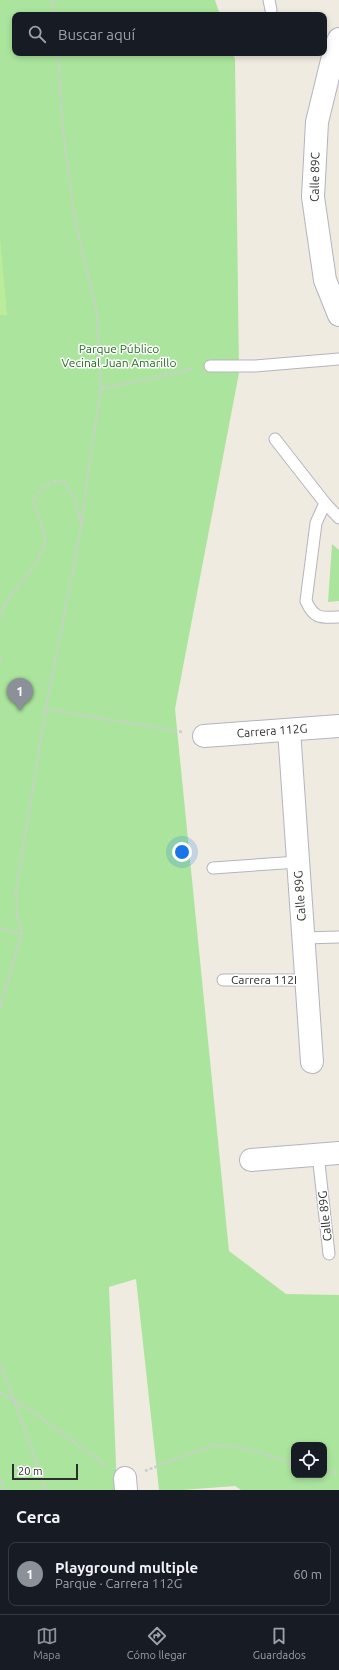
<!DOCTYPE html>
<html lang="es">
<meta charset="utf-8">
<style>
body{margin:0;font-family:Ubuntu,sans-serif;background:#242831;color:#f1f3f6}
.controls{position:absolute;right:12px;bottom:12px;display:grid;overflow:hidden;border-radius:8px;box-shadow:0 2px 6px #0003}
.controls button{width:36px;height:36px;display:grid;place-items:center;padding:0;border:0;border-bottom:1px solid #363941;background:#171b24;color:#f1f3f6;font:20px sans-serif}
.scale{position:absolute;left:12px;bottom:10px;width:66px;box-sizing:border-box;padding-left:4px;border:2px solid #2e2e2e;border-top:0;font-size:11px;line-height:14px;white-space:nowrap;color:#2e2e2e;-webkit-text-stroke:3px #fff;paint-order:stroke}
.you{position:absolute;left:182px;top:852px;width:14px;height:14px;margin:-10px;border:3px solid #fff;border-radius:50%;background:#1a73e8;box-shadow:0 0 0 6px #1a73e833}
.badge{display:grid;place-items:center;width:26px;height:26px;border-radius:50%;background:#8c9099;color:#fff;font-size:13px;font-weight:700}
.pin{position:absolute;translate:-50% -33px;filter:drop-shadow(0 1px 2px #0008)}
.pin::after{content:'';position:absolute;top:21px;width:14px;height:12px;background:inherit;clip-path:polygon(0 0,100% 0,50% 100%)}
.list{margin:0;padding:0;list-style:none}
h2{display:flex;justify-content:space-between;align-items:center;height:52px;margin:0;padding:0 16px;font-size:17px}
h2 small{font-size:13px;font-weight:400;color:#9ea1a6}
.list li{display:grid;grid-template-columns:26px 1fr auto;gap:12px;align-items:center;box-sizing:border-box;height:64px;margin:0 8px 8px;padding:0 8px;border:1px solid #363941;border-radius:8px}
.list b{display:block;font-size:15px;white-space:nowrap}
.list p{margin:0;font-size:13px;white-space:nowrap;color:#9ea1a6}
.list em{font-size:13px;font-style:normal;color:#9ea1a6}
.icon{flex:none;width:22px;height:22px;fill:none;stroke:currentColor;stroke-width:2;stroke-linecap:round;stroke-linejoin:round}
.map{position:relative;flex:none;width:339px;height:1490px;overflow:hidden}
.search{position:absolute;background:#171b24;box-shadow:0 2px 6px #0003;left:12px;right:12px;top:12px;height:44px;display:flex;align-items:center;gap:10px;box-sizing:border-box;padding:0 14px;border-radius:8px;color:#9ea1a6;font-size:15px}
.sheet{height:124px;background:#171b24}
nav{display:flex;justify-content:space-around;align-items:center;box-sizing:border-box;height:56px;border-top:1px solid #363941;background:#171b24;font-size:11px;color:#9ea1a6}
nav a{display:grid;justify-items:center;gap:2px}
nav .on{color:#8c9099}
.map>svg:first-child{display:block}
.green{fill:#abe59d;fill-rule:evenodd}
.pitch{fill:#bcec99}
.lines{fill:none;stroke-linecap:round;stroke-linejoin:round}
.lane-casing{stroke:#b4b4c1;stroke-width:13}
.street-casing{stroke:#b4b4c1;stroke-width:24}
.secondary-casing{stroke:#b4b4c1;stroke-width:24}
.path{stroke:#cdcdcd;stroke-width:2.5;stroke-dasharray:3 2;stroke-linecap:butt}
.lane{stroke:#fff;stroke-width:11}
.street{stroke:#fff;stroke-width:22}
.secondary{stroke:#fff;stroke-width:22}
.labels{text-anchor:middle;stroke-width:3;stroke-linejoin:round;paint-order:stroke}
.street-label{font-size:12px;fill:#2e2e2e;stroke:#fff}
.park-label{font-size:12px;fill:#1f6d1b;stroke:#fff}
</style>
<div class="map">
<svg width="339" height="1490" viewBox="0 0 339 1490">
<rect width="100%" height="100%" fill="#efebe0"/>
<path class="green" d="M 0,0 L 215,0 L 220,15 L 15,15 L 15,53 L 233,53 L 235,59 L 239,373 L 175,709 L 229,1251 L 286,1294 L 339,1295 L 339,1490 L 241,1490 L 235,1486 L 182,1490 L 159,1490 L 136,1279 L 109,1287 L 117,1490 L 0,1490 ZM 294,1445 L 324,1445 L 324,1475 L 294,1475 Z
M 332,544 L 339,550 L 339,601 L 328,602 Z"/>
<path class="pitch" d="M 0,238 L 7,315 L 0,315 Z"/>
<g class="lines">
<defs>
<path id="lane" d="M 269,0 L 271,10
M 210,366 L 255,366 L 339,359
M 275,439 L 325,503 L 339,518
M 325,503 L 316,523 L 306,601 C 314,619 321,618 339,617
M 213,868 L 298,862
M 303,938 L 339,937
M 223,980 L 306,980
M 318,1154 L 329,1254"/>
<path id="street" d="M 289,730 L 312,1062
M 204,736 L 339,726
M 251,1160 L 339,1153
M 125,1478 L 126,1490"/>
<path id="secondary" d="M 339,39 L 335,48 L 317,122 L 313,197 L 325,280 L 339,315"/>
</defs>
<use href="#lane" class="lane-casing"/>
<use href="#street" class="street-casing"/>
<use href="#secondary" class="secondary-casing"/>
<path class="path" d="M 52,0 L 56,15
M 101,389 L 194,369
M 0,617 L 6,602 L 36,564 L 46,542 L 43,529 L 33,502 C 41,486 46,482 64,481 L 75,500 L 81,523
M 0,656 L 0,662
M 46,709 L 182,732
M 0,928 L 22,934
M 0,1007 L 22,934 L 17,915 L 16,891 L 46,709 L 81,527 L 90,458 L 101,389 L 97,313 L 74,215 L 62,121 L 58,53
M 0,1365 L 14,1400 L 46,1490
M 0,1393 L 14,1400 L 26,1407 L 107,1466
M 145,1471 L 188,1454 L 217,1445 L 247,1449 L 294,1463
M 324,1471 L 339,1473
M 0,1478 L 4,1490"/>
<use href="#lane" class="lane"/>
<use href="#street" class="street"/>
<use href="#secondary" class="secondary"/>
</g>
<g class="labels">
<g class="street-label">
<text transform="translate(315 177) rotate(-89)" y="4">Calle 89C</text>
<text transform="translate(272 731) rotate(-4)" y="4">Carrera 112G</text>
<text transform="translate(300 896) rotate(-94)" y="4">Calle 89G</text>
<text x="264" y="984">Carrera 112I</text>
<text transform="translate(325 1216) rotate(-96)" y="4">Calle 89G</text>
</g>
<g class="park-label">
<text x="119" y="353">Parque Público<tspan x="119" dy="14">Vecinal Juan Amarillo</tspan></text>
</g>
</g>
</svg>
<div class="controls">
<button><svg class="icon" aria-label="locate" viewBox="0 0 24 24"><circle cx="12" cy="12" r="6"/><path d="M12 2v4M12 18v4M2 12h4M18 12h4"/></svg></button>
</div>
<div class="scale">20 m</div>
<div class="you"></div>
<div class="pin badge" style="left:20px;top:711px">1</div>
<div class="search"><svg class="icon" aria-label="search" viewBox="0 0 24 24"><circle cx="10" cy="10" r="6"/><path d="M15 15l6 6"/></svg>Buscar aquí</div>
</div>
<section class="sheet">
<h2>Cerca<small></small></h2>
<ul class="list">
<li><span class="badge">1</span><div><b>Playground multiple</b><p>Parque · Carrera 112G</p></div><em>60 m</em></li>
</ul>
</section>
<nav>
<a class="on"><svg class="icon" aria-label="map" viewBox="0 0 24 24"><path d="M3 6l6-2 6 2 6-2v14l-6 2-6-2-6 2zM9 4v14M15 6v14"/></svg>Mapa</a>
<a><svg class="icon" aria-label="directions" viewBox="0 0 24 24"><path d="M12 3l9 9-9 9-9-9zM9 14v-3h6M13 9l2 2-2 2"/></svg>Cómo llegar</a>
<a><svg class="icon" aria-label="saved" viewBox="0 0 24 24"><path d="M7 4h10v16l-5-4-5 4z"/></svg>Guardados</a>
</nav>
